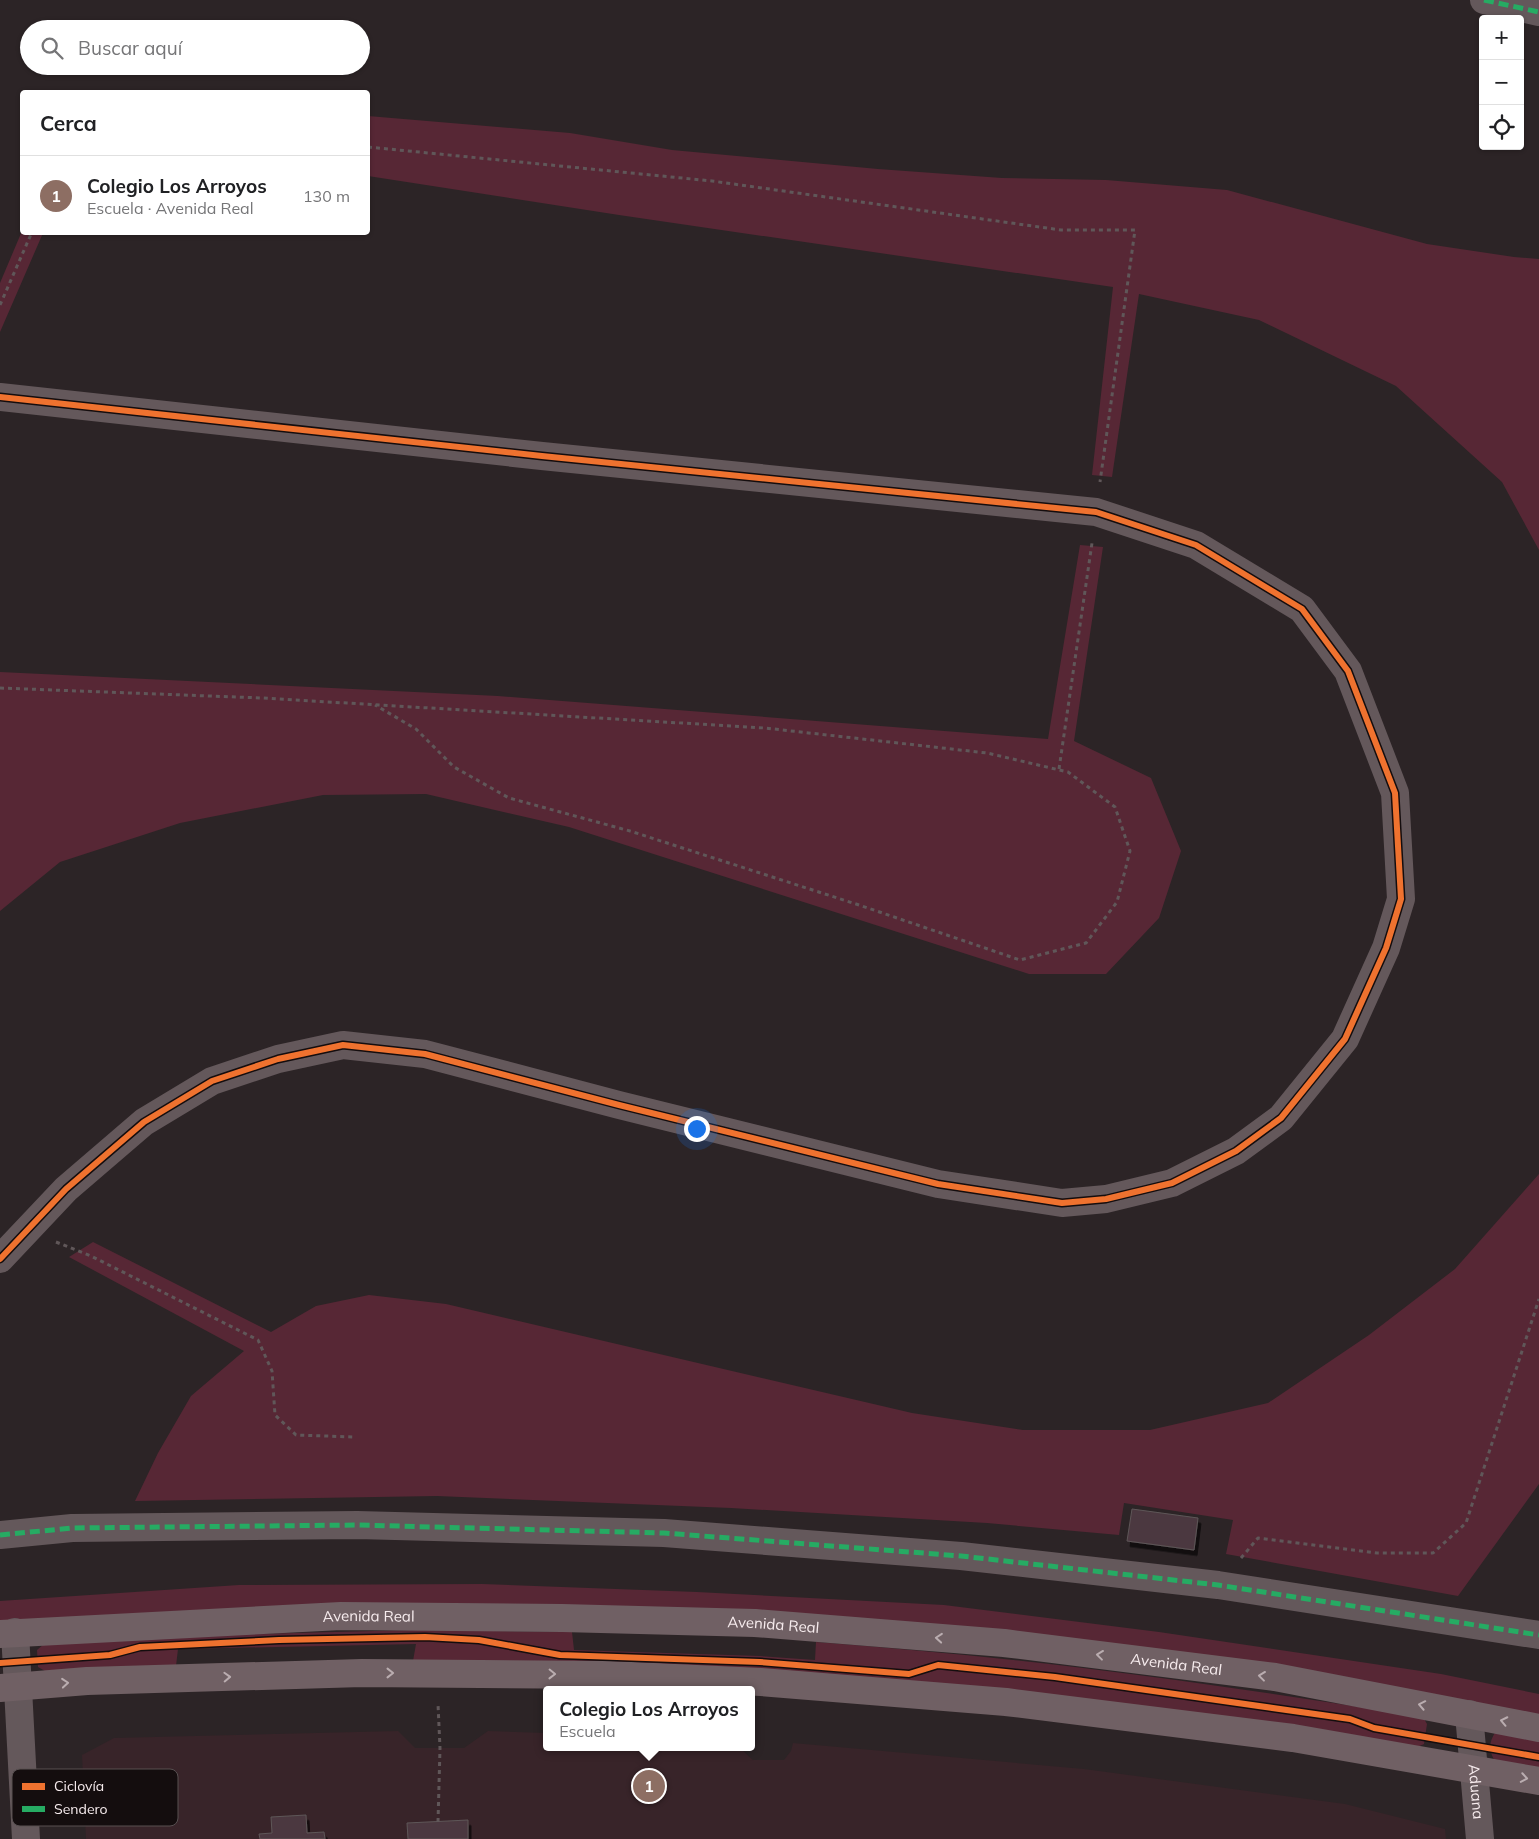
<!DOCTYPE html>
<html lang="es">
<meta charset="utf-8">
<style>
body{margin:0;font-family:Mulish,sans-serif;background:#f6f6f6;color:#202124}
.controls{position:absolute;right:15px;top:15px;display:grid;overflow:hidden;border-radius:5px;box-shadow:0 1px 4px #0004}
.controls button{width:45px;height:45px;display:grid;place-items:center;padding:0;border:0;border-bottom:1px solid #e0e0e0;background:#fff;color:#202124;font:25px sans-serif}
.you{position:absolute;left:696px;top:1128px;width:18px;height:18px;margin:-12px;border:4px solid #fff;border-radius:50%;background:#1a73e8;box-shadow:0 0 0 8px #1a73e833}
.badge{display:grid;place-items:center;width:32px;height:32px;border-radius:50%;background:#1a73e8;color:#fff;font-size:16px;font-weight:700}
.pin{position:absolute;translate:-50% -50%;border:2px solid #fff;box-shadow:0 1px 5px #0006}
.popup{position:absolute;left:543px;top:1686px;width:212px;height:65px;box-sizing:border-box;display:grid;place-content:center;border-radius:5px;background:#fff;filter:drop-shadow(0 1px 4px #0005);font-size:16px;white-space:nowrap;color:#757577}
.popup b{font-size:19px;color:#202124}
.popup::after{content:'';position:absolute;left:50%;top:100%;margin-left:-10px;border:10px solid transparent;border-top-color:#fff}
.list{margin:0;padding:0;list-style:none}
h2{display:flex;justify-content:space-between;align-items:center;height:65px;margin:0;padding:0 20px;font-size:21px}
h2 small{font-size:16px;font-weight:400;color:#757577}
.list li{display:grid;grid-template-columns:32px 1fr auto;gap:15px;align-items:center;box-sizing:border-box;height:80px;padding:0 20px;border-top:1px solid #e0e0e0}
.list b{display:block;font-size:19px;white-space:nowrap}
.list p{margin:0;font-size:16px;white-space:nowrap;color:#757577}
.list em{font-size:16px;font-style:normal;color:#757577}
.icon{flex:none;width:28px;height:28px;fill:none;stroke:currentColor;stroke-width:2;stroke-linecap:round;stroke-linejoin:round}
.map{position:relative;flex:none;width:1539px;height:1839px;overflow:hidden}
.search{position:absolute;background:#fff;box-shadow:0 1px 4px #0004;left:20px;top:20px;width:350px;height:55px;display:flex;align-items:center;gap:12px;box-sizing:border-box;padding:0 18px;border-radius:28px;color:#757577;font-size:19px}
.panel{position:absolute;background:#fff;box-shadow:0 1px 4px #0004;left:20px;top:90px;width:350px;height:145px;border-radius:5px}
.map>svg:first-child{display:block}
.built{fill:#382429}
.green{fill:#572735}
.building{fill:#4c393f;stroke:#5e5658;filter:url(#shadow)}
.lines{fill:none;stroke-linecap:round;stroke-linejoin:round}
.path{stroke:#605759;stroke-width:3;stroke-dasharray:4 4;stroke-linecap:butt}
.minor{stroke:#64585b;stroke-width:28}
.major{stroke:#706064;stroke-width:28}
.quiet{stroke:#26ab63;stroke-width:5;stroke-dasharray:10 5;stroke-linecap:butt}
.cycleway-casing{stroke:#140d0e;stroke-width:9}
.cycleway{stroke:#ef722f;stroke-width:6}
.oneway{stroke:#baadb0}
.labels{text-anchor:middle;stroke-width:4.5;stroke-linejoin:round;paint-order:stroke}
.street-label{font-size:15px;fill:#f7ecee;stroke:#140d0e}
.key{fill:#140d0e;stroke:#585051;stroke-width:1}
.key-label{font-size:14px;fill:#f7ecee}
</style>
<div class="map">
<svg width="1539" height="1839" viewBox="0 0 1539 1839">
<defs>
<filter id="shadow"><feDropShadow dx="3" dy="5.5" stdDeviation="0" flood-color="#0009"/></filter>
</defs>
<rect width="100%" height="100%" fill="#2c2426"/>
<path class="built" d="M 398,1731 L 415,1748 L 464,1748 L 488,1731 L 546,1733 L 546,1747 L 741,1747 L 742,1750 L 753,1760 L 784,1760 L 791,1751 L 793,1743 L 1084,1769 L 1345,1804 L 1445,1829 L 1446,1839 L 86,1839 L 82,1755 L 114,1738 Z"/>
<path class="green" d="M 368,116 L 570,133 L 672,150 L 878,169 L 1002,178 L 1106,180 L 1227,190 L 1427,244 L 1514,257 L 1539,259 L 1539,550 L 1502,482 L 1396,386 L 1259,320 L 1139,294 L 1112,477 L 1092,475 L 1113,287 L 619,215 L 368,176 Z
M 22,231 L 22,232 L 43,233 L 0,332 L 0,283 Z
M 1080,545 L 1103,547 L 1074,741 L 1151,778 L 1181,851 L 1159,918 L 1106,974 L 1029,974 L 569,827 L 426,794 L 323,795 L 180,823 L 60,862 L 0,911 L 0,672 L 498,696 L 1048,739 Z
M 1539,1174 L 1539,1484 L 1458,1596 L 1226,1554 L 1233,1520 L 1124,1503 L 1119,1535 L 987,1523 L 731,1508 L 437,1496 L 135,1501 L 158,1453 L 191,1396 L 244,1351 L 69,1257 L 93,1242 L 271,1332 L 316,1306 L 369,1295 L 446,1304 L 912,1413 L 1023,1430 L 1150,1430 L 1268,1403 L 1369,1335 L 1455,1269 Z
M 482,1584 L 697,1592 L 944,1605 L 1159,1632 L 1441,1674 L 1539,1694 L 1539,1728 L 1469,1714 L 755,1623 L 0,1634 L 0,1601 L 239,1585 Z
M 416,1630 L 572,1632 L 574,1650 L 760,1656 L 815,1660 L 816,1642 C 905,1649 994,1657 1083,1668 C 1197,1682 1310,1699 1423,1717 L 1427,1724 L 1424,1744 L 1415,1748 L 413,1661 L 416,1644 L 178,1649 L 176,1666 L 45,1671 L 38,1667 L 37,1650 L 44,1644 L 175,1636 Z
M 1496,1731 L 1539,1739 L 1539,1772 L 1498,1766 C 1489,1752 1487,1745 1496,1731 Z"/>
<path class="building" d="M 1132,1509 L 1198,1518 L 1194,1550 L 1127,1541 Z
M 306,1815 L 307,1833 L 324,1832 L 325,1839 L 260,1839 L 259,1834 L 272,1833 L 271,1817 Z
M 468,1820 L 468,1839 L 408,1839 L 407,1823 Z"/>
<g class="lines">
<path class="path" d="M 368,147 L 712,181 L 1061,230 L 1135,230 L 1100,482
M 0,305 L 32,232
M 0,688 L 262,698 L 765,728 L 987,753 L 1068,772 L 1115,807 L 1130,851 L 1117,902 L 1086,943 L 1020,960 L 859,905 L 630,831 L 509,798 L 454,767 L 416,729 L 375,705
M 1059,769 L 1092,543
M 56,1242 L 91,1256 L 258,1340 L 272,1371 L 275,1415 L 296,1435 L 354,1437
M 1241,1558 L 1258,1538 L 1377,1553 L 1433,1553 L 1466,1523 L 1539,1299
M 438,1822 L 440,1748 L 438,1704"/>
<g class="minor">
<path d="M 1484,0 L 1539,12"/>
<path d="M 0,397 L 542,456 L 1096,512 L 1196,545 L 1302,609 L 1348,671 L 1395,793 L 1401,899 L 1386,948 L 1345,1039 L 1281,1118 L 1236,1151 L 1172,1183 L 1106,1199 L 1062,1203 L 938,1184 L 619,1105 L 425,1054 L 343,1045 L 278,1059 L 212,1081 L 144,1122 L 66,1189 L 0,1259"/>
<path d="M 0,1535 L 72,1528 L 357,1525 L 664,1533 L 961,1556 L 1218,1585 L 1539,1635"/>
<path d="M 15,1632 L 26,1839"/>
<path id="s1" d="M 1469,1714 L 1480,1839"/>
</g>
<g class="major">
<path id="s2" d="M 0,1634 L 341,1616 L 562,1618 L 755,1623 L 1004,1643 L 1275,1677 L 1539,1728"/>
<path d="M 0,1688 L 87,1681 L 362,1673 L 610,1675 L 761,1682 L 1006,1702 L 1293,1738 L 1539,1781"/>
</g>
<path class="quiet" d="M 1484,0 L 1539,12
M 0,1535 L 72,1528 L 357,1525 L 664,1533 L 961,1556 L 1218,1585 L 1539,1635"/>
<defs>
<path id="cycleway" d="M 0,397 L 542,456 L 1096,512 L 1196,545 L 1302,609 L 1348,671 L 1395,793 L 1401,899 L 1386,948 L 1345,1039 L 1281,1118 L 1236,1151 L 1172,1183 L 1106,1199 L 1062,1203 L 938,1184 L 619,1105 L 425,1054 L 343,1045 L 278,1059 L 212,1081 L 144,1122 L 66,1189 L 0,1259
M 0,1663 L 110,1655 L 140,1647 L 279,1640 L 425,1637 L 479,1640 L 560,1655 L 760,1662 L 909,1674 L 938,1665 L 1055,1677 L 1350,1719 L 1374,1728 L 1539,1757"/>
</defs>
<use href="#cycleway" class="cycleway-casing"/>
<use href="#cycleway" class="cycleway"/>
</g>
<defs><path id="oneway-chevron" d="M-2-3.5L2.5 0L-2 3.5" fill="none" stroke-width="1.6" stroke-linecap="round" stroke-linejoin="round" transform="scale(1.25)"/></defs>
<g class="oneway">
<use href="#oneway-chevron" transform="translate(939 1638) rotate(-175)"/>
<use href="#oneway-chevron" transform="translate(1100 1655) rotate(-173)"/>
<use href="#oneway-chevron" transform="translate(390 1673)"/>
<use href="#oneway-chevron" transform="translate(552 1674) rotate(1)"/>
<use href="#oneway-chevron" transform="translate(1262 1676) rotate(-173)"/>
<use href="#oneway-chevron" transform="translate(227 1677) rotate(-2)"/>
<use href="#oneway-chevron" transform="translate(65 1683) rotate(-5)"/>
<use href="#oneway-chevron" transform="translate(1422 1705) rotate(-169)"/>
<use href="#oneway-chevron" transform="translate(1504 1721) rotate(-168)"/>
<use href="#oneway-chevron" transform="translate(1524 1778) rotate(10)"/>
</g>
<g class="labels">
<g class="street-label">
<text dy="5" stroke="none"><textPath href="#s2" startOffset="369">Avenida Real</textPath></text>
<text dy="5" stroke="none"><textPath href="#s2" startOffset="774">Avenida Real</textPath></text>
<text dy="5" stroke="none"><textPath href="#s2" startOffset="1179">Avenida Real</textPath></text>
<text dy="5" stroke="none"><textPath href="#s1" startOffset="78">Aduana</textPath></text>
</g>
</g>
<rect x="12" y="1769" width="166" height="57" rx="8" class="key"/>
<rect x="22" y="1783" width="23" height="7" fill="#ef722f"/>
<rect x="22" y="1806" width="23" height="6" fill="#26ab63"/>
<g class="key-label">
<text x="54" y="1791">Ciclovía</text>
<text x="54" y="1814">Sendero</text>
</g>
</svg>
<div class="controls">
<button>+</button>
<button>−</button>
<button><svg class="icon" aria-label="locate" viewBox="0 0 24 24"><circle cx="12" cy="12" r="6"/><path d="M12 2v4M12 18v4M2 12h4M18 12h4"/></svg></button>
</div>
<div class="you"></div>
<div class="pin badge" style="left:649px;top:1786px;background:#8d6e63">1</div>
<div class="popup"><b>Colegio Los Arroyos</b>Escuela</div>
<div class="search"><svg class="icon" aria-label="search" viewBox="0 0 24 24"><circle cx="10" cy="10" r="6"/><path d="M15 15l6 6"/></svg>Buscar aquí</div>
<section class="panel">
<h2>Cerca<small></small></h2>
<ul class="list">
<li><span class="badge" style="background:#8d6e63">1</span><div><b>Colegio Los Arroyos</b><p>Escuela · Avenida Real</p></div><em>130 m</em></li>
</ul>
</section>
</div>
